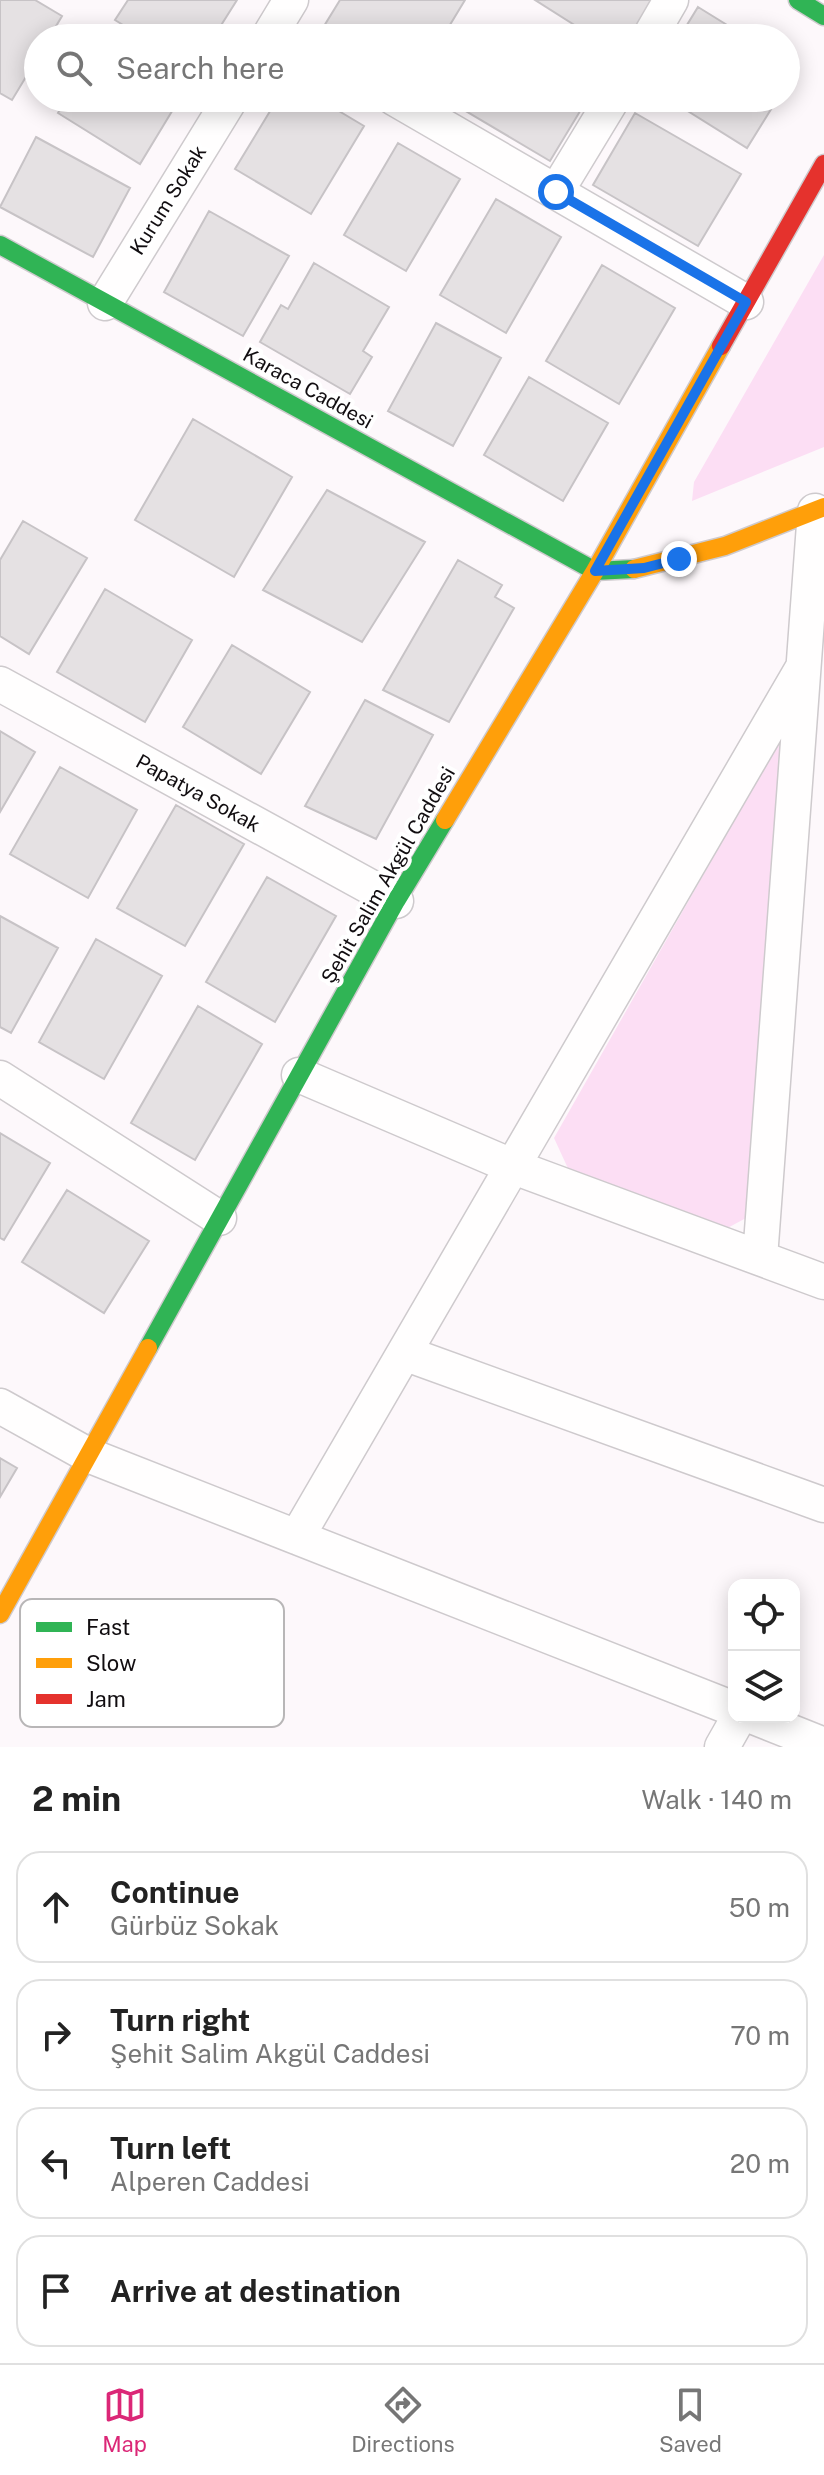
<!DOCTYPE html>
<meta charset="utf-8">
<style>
body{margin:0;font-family:"Public Sans",sans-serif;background:#f6f6f6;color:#222}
.controls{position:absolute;right:24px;bottom:24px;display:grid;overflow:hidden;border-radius:16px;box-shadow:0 4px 20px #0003}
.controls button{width:72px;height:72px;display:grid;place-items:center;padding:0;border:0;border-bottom:2px solid #e0e0e0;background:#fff;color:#222;font:40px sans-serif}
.stop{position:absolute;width:24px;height:24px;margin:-18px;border:6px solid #1a73e8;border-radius:50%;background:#fff}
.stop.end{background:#1a73e8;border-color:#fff;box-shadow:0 2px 8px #0008}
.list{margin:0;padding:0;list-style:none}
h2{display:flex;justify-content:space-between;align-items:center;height:104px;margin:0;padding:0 32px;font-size:34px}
h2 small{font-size:26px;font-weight:400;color:#767676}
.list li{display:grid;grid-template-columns:52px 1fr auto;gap:24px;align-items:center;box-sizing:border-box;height:112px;margin:0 16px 16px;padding:0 16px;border:2px solid #e0e0e0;border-radius:24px}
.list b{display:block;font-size:30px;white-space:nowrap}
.list p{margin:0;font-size:26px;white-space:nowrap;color:#767676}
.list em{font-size:26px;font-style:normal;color:#767676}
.icon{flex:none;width:44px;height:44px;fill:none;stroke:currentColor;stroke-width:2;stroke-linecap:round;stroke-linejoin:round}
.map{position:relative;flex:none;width:824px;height:1747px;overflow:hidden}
.search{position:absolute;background:#fff;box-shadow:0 4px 20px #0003;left:24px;right:24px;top:24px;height:88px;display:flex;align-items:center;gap:20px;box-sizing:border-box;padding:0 28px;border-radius:44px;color:#767676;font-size:30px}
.sheet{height:616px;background:#fff}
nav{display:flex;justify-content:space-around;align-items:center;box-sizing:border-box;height:112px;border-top:2px solid #e0e0e0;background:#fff;font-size:22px;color:#767676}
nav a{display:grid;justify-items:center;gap:4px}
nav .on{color:#db2777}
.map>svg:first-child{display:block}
.green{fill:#fcdef4}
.building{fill:#e5e1e3;stroke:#c7c3c6;stroke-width:2}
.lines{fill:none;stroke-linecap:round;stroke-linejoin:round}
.street-casing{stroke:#cecacd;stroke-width:37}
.fast-casing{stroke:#cecacd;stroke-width:21}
.slow-casing{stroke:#cecacd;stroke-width:21}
.jam-casing{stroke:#cecacd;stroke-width:21}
.street{stroke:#fffefe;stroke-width:34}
.fast{stroke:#30b455;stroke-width:18}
.slow{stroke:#ff9f0a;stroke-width:18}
.jam{stroke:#e5322d;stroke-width:18}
.route{stroke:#1a73e8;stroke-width:10}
.labels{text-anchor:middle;stroke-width:8;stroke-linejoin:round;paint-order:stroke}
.street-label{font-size:20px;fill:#110d10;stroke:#fff}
.key{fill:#fff;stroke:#b8b6b7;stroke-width:2}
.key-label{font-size:22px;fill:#110d10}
</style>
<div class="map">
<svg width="824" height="1747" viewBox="0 0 824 1747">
<rect width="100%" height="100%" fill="#fdf8fb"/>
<path class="green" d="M 824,255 L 824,447 L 692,501 L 694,482 Z
M 789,724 L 748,1217 L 720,1232 L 571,1175 L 554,1138 Z"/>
<path class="building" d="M 0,0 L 35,0 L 62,16 L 49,38 L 38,38 L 38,57 L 12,100 L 0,93 Z
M 128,0 L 237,0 L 213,38 L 144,38 L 115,20 Z
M 340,0 L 465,0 L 442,38 L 333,38 L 321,31 Z
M 535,0 L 659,0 L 636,38 L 595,38 Z
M 698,7 L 748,38 L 679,38 Z
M 67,98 L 180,98 L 140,164 L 58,113 Z
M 278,98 L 317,98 L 364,126 L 311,214 L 235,169 Z
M 457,98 L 588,98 L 550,161 L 454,104 Z
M 667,98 L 778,98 L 747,148 Z
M 635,113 L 741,174 L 698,246 L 593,185 Z
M 36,137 L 130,188 L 93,257 L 0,207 Z
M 398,143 L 460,179 L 406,271 L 344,235 Z
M 496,199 L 561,237 L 506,333 L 440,295 Z
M 209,211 L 289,256 L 243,336 L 164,292 Z
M 314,263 L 389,307 L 363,351 L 372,357 L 350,394 L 260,342 L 281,305 L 288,309 Z
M 602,265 L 675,308 L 619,404 L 546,361 Z
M 436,323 L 501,358 L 453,446 L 388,411 Z
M 529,377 L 608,423 L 563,501 L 484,455 Z
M 193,419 L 292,477 L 234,577 L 135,520 Z
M 327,490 L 425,542 L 362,642 L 263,590 Z
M 23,521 L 87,558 L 29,654 L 0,636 L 0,560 Z
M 458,560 L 502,585 L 495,597 L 514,608 L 449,722 L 383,690 Z
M 105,589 L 192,640 L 145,722 L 57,672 Z
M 232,645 L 310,692 L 261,774 L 183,727 Z
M 365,700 L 433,735 L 376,839 L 305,806 Z
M 0,731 L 35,752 L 0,812 Z
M 60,767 L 137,810 L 88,898 L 10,854 Z
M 176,805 L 244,844 L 185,946 L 117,908 Z
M 267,877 L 336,916 L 275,1022 L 206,982 Z
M 0,916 L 58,948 L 11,1033 L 0,1027 Z
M 96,939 L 162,976 L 104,1079 L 39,1042 Z
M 198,1006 L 262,1044 L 195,1160 L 131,1123 Z
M 0,1133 L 50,1163 L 4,1240 L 0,1238 Z
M 67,1190 L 149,1241 L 104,1313 L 22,1262 Z
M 0,1458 L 17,1468 L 0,1497 Z"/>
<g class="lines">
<defs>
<path id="street" d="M 268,38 L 291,0
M 649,38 L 671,0
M 394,98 L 746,302
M 556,192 L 613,98
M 105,303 L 231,98
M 0,684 L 396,901
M 299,1075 L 514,1167 L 824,1282
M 0,1078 L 219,1218
M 760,1258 L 815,511
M 404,1353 L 824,1505
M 0,1406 L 88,1455 L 734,1709
M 297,1537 L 802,669
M 754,1717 L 824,1745
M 722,1747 L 739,1717"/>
<path id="fast" d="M 798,0 L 824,16
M 0,245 L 595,571 L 634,569
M 148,1348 L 396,901 L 445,820"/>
<path id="slow" d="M 634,569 L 725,546 L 824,507
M 445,820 L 595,571 L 721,346
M 0,1614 L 148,1348"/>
<path id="jam" d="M 721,346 L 824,164"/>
</defs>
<use href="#street" class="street-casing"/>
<use href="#fast" class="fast-casing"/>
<use href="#slow" class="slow-casing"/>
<use href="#jam" class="jam-casing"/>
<use href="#street" class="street"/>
<use href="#fast" class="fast"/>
<use href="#slow" class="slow"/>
<use href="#jam" class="jam"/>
</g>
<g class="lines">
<path class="route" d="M 556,192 L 746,302 L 595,571 L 644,568 L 679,559"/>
</g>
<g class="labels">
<g class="street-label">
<text transform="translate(168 200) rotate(-58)" y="7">Kurum Sokak</text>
<text transform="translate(308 388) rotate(29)" y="7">Karaca Caddesi</text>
<text transform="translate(198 793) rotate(29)" y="7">Papatya Sokak</text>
<text transform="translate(388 875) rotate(-60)" y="7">Şehit Salim Akgül Caddesi</text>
</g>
</g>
<rect x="20" y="1599" width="264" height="128" rx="12" class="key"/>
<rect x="36" y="1622" width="36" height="10" fill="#30b455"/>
<rect x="36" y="1658" width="36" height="10" fill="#ff9f0a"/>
<rect x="36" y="1694" width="36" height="10" fill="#e5322d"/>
<g class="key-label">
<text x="86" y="1635">Fast</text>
<text x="86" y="1671">Slow</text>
<text x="86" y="1707">Jam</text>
</g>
</svg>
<div class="controls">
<button><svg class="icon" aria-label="locate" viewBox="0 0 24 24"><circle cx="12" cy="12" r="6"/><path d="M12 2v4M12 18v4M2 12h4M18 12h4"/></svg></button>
<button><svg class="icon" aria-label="layers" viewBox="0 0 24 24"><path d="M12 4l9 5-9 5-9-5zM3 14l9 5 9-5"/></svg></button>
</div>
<div class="stop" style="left:556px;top:192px"></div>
<div class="stop end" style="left:679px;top:559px"></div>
<div class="search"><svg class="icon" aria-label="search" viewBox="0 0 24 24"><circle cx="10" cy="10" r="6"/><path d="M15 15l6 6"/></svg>Search here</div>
</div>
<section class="sheet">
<h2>2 min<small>Walk · 140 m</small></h2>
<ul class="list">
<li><svg class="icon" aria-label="ahead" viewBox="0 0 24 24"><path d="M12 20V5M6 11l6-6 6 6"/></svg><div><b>Continue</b><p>Gürbüz Sokak</p></div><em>50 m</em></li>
<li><svg class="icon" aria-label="right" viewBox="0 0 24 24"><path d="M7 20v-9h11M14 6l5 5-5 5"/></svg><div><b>Turn right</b><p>Şehit Salim Akgül Caddesi</p></div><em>70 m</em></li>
<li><svg class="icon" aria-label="left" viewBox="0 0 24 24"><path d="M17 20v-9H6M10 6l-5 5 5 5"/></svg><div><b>Turn left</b><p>Alperen Caddesi</p></div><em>20 m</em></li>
<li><svg class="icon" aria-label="arrive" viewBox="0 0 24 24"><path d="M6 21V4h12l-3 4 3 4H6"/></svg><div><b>Arrive at destination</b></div></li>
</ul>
</section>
<nav>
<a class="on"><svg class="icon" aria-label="map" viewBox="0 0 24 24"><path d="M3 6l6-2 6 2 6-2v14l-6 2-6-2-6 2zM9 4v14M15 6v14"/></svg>Map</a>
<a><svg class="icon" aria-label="directions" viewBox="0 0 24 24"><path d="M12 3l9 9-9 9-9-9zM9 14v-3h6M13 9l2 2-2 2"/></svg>Directions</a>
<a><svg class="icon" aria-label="saved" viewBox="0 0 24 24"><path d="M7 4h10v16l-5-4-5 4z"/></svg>Saved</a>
</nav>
